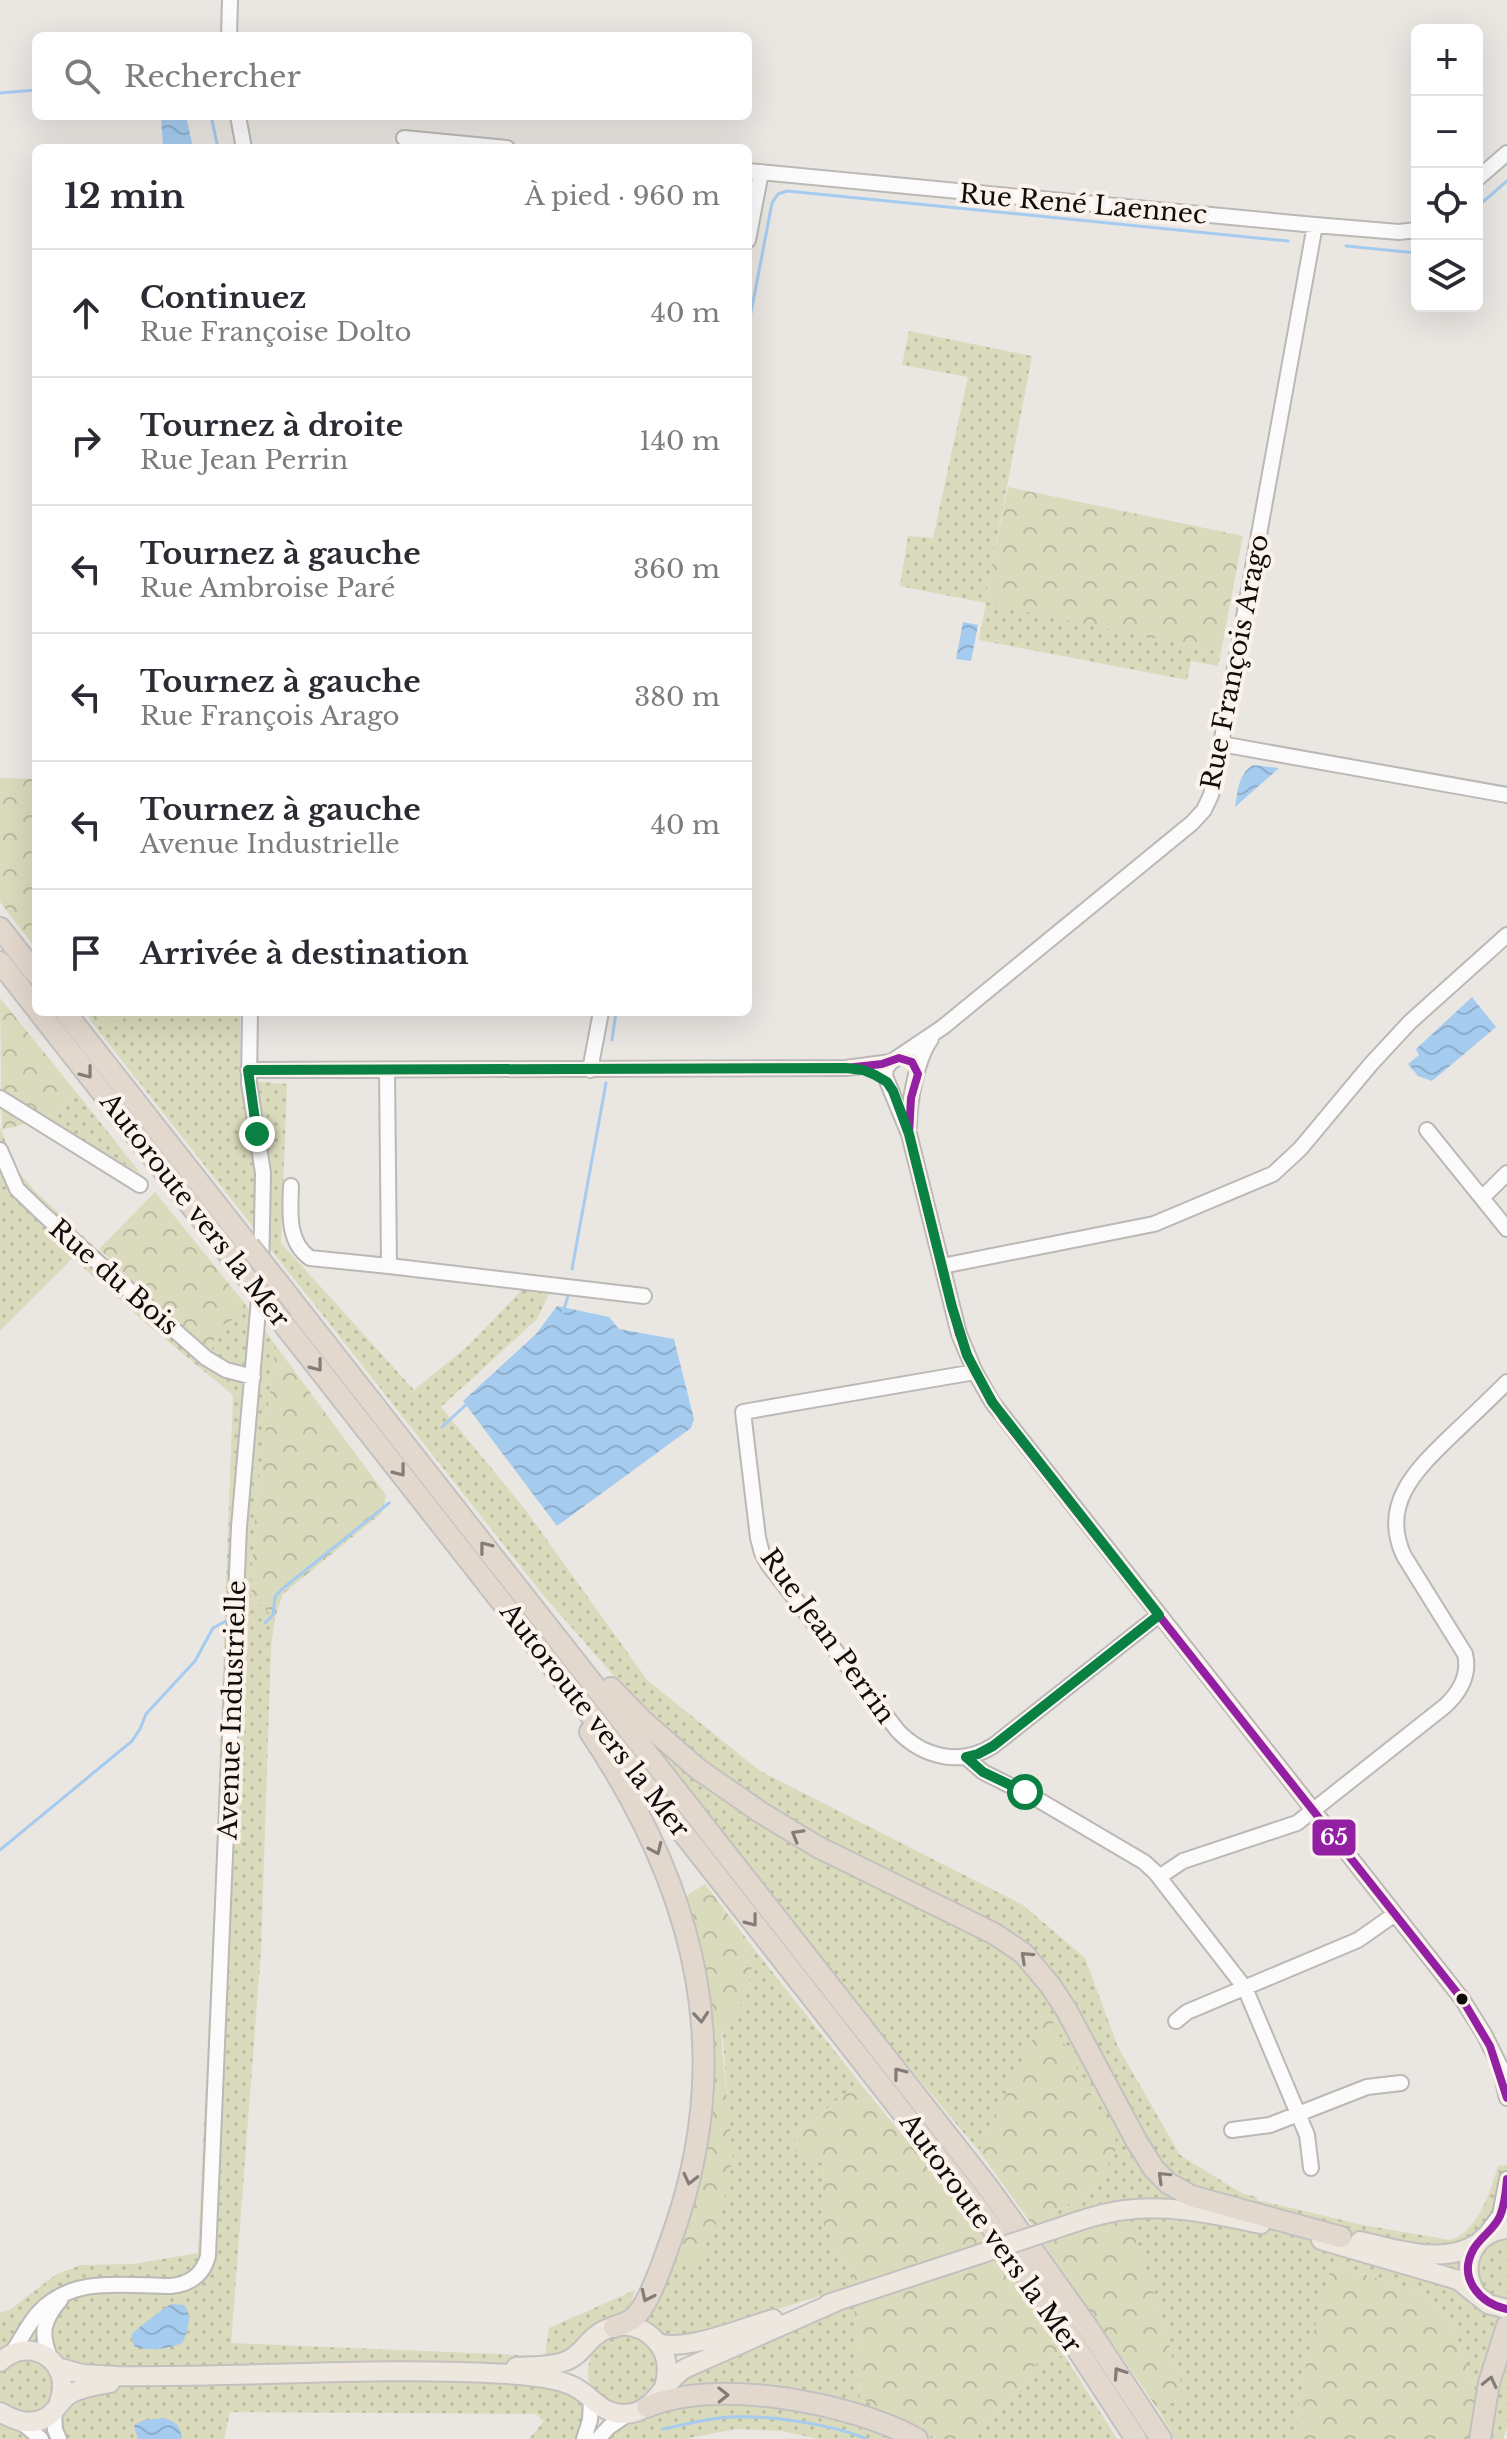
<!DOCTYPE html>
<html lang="fr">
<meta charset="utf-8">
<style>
body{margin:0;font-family:"Libre Baskerville",serif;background:#f2f2f3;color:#2b2b33}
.controls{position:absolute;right:24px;top:24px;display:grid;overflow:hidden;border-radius:12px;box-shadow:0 8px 32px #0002}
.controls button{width:72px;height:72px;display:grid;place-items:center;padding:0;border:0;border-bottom:2px solid #e1e1e2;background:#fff;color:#2b2b33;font:40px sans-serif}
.stop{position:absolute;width:24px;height:24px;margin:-18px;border:6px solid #0b8043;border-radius:50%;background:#fff}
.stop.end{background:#0b8043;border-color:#fff;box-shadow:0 2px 8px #0008}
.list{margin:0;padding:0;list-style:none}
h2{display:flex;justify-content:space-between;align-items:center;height:104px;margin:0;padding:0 32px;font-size:34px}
h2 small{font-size:26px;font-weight:400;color:#7c7c81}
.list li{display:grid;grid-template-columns:52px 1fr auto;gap:24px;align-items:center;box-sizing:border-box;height:128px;padding:0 32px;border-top:2px solid #e1e1e2}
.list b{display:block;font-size:30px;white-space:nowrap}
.list p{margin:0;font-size:26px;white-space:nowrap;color:#7c7c81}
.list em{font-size:26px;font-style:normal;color:#7c7c81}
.icon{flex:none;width:44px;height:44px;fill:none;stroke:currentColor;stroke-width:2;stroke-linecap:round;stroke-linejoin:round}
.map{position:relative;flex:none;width:1507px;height:2439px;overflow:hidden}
.search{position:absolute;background:#fff;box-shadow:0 8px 32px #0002;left:32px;top:32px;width:720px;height:88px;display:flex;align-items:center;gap:20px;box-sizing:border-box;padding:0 28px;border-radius:12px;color:#7c7c81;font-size:30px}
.panel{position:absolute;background:#fff;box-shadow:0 8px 32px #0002;left:32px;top:144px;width:720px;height:872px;border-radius:12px}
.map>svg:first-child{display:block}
.grass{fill:url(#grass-dots)}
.forest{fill:url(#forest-crowns)}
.water{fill:url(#water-waves)}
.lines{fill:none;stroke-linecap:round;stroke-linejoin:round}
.stream{stroke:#a5cbef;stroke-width:3}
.minor-casing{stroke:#bbb8b5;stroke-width:18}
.major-casing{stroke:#c3c1bf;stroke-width:22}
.highway-casing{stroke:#c3c1bf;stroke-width:24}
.minor{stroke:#fcfbfb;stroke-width:14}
.major{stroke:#ede7df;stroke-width:18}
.highway{stroke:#e3d8ce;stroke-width:20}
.major-bridge-casing{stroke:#c3c1bf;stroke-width:22;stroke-linecap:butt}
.highway-bridge-casing{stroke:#c3c1bf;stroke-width:24;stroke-linecap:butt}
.major-bridge{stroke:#ede7df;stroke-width:18}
.highway-bridge{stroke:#e3d8ce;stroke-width:20}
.bus-1-casing{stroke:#fbf2ec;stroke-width:14}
.bus-1{stroke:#9320a3;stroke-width:8}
.oneway{stroke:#847c76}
.route{stroke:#0b8043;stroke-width:10}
.bus-dot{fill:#0f0c0a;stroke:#fbf2ec;stroke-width:3}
.labels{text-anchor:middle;stroke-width:8;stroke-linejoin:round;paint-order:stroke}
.street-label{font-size:26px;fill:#0f0c0a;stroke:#fbf2ec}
.line-badge{stroke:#fbf2ec;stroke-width:3}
.badge-label{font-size:22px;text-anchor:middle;font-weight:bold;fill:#fff}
</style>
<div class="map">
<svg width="1507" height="2439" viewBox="0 0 1507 2439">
<defs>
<pattern id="grass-dots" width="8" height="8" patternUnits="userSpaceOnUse" patternTransform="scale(2)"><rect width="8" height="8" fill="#dadabc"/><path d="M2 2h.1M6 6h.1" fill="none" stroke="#babaa0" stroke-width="1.8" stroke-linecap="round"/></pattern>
<pattern id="forest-crowns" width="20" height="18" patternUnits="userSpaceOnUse" patternTransform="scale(2)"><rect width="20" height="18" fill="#dadabc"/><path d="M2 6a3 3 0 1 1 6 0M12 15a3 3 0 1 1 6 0" fill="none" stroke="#babaa0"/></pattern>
<pattern id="water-waves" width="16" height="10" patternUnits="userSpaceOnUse" patternTransform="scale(2)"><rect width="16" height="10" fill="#a5cbef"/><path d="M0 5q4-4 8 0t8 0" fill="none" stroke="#8dadcc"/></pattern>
</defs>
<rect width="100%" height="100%" fill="#eae6e2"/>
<path class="grass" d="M 909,331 L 1032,356 L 987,591 L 999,606 L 1221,652 L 1218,666 L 1191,661 L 1187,680 L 979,640 L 986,603 L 900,586 L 908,536 L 933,538 L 968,377 L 902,365 Z
M 127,1012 L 240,1013 L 240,1080 L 287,1084 L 281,1243 L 414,1390 L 468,1346 L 522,1290 L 549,1294 L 537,1319 L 441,1407 L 524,1508 L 648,1681 L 760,1771 L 1023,1905 L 1085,1958 L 1118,2047 L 1180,2155 L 1243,2194 L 1257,2197 L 1257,2200 L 1363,2225 L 1450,2240 C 1479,2231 1490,2192 1498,2166 L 1507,2165 L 1507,2428 L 1503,2439 L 1469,2439 L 1476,2394 L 1453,2326 L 1418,2292 L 1333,2264 L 1306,2362 L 1294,2439 L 1175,2439 L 1159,2411 L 1186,2394 L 1173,2363 L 1166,2332 L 1129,2221 L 1078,2231 L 1044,2244 L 1033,2226 L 1097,2187 L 1046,2011 L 979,2151 L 882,2035 L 656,1748 L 666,1730 L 621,1684 L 544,1596 L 94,1025 L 121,1023 Z
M 77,1093 L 141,1174 L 46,1118 Z
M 0,1127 L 16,1169 L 36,1192 L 162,1310 L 211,1351 L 216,1329 L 250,1310 L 276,1346 L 255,1513 L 251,1597 L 275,1618 L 271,1647 L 261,1951 L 231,2343 L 545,2356 L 549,2328 L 635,2290 L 628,2314 L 560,2358 L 559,2387 L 573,2393 L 584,2408 L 580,2433 L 588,2439 L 529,2439 L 544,2421 L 536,2414 L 230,2412 L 224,2439 L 0,2439 L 0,2313 L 11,2309 L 55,2275 L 81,2265 L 133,2264 L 198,2253 L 215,1889 L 233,1395 L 148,1325 L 73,1258 L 0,1331 Z
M 755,1950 L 859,2082 L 795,2135 L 796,2151 L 824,2164 L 821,2220 L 858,2284 L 688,2337 L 672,2340 L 642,2321 L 727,2100 L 722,2024 L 745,2000 Z
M 853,2303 L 857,2332 L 860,2398 L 907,2421 L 937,2439 L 818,2439 L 782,2431 L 736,2429 L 684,2439 L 607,2439 L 618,2428 L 652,2418 L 666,2405 L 683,2380 L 720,2361 Z
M588 2371a35 35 0 1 1 70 0a35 35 0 1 1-70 0Z
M 1064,2355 L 1117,2439 L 967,2439 L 974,2428 L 1013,2398 L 1037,2363 Z"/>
<path class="forest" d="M 1008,487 L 1243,536 L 1221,652 L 998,606 L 987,590 Z
M 0,778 L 36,779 L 36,949 L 0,902 Z
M 0,998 L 77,1093 L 46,1118 L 2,1130 Z
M 85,1012 L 127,1012 L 121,1023 L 94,1025 Z
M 155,1192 L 250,1310 L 216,1329 L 212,1351 L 163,1310 L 99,1249 Z
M 276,1346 L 386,1495 L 382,1513 L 283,1594 L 275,1618 L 251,1597 L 255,1513 Z
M 705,1884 L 755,1950 L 745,2000 L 722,2024 L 722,2050 L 733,2158 L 721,2214 L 696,2263 L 669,2266 L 683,2231 L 708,2142 L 711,2017 L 686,1896 Z
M 1046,2010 L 1118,2145 L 1097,2187 L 1033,2226 L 979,2151 Z
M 859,2082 L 989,2241 L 858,2284 L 821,2220 L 824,2164 L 795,2151 L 795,2135 Z
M 1129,2220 L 1166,2332 L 1173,2363 L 1186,2394 L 1159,2411 L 1044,2244 L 1078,2231 Z
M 1002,2257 L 1064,2355 L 1037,2363 L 1013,2398 L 974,2428 L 967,2439 L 937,2439 L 907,2421 L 860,2398 L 857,2332 L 853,2303 Z
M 1332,2264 L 1418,2292 L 1453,2326 L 1476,2394 L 1469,2439 L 1294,2439 L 1306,2362 Z"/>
<path class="water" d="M 161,116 L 186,116 L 193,148 L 163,148 Z
M 963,622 L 978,625 L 971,661 L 956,659 Z
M 1253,765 L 1279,768 L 1235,807 C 1238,791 1238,774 1253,765 Z
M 1472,997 L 1496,1027 L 1432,1081 L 1418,1076 L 1408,1064 L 1419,1055 L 1416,1049 Z
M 557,1306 L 609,1317 L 619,1329 L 674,1339 L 694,1419 L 691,1428 L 557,1526 L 463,1401 L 536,1334 Z
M 171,2304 L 184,2305 C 193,2316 188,2331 182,2343 C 169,2349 147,2352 134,2346 L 131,2336 C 135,2329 162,2310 171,2304 Z
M 163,2418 C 175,2421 182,2426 181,2439 L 138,2439 L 134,2425 L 144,2420 Z"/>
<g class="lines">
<path class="stream" d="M 0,93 L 36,90
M 211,116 L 218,148
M 1477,207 L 1507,181
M 1346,246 L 1417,253
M 748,328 L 772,203 L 778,194 L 787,191 L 1288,241
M 612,1040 L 616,1012
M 572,1269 L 606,1083
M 563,1312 L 568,1296
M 442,1427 L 469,1402
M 265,1623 L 273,1615 L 275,1597 L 281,1590 L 389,1503
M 0,1850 L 132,1741 L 140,1729 L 146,1714 L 195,1661 L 213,1628 L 226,1621
M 662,2429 C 684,2425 708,2418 730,2417 C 769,2415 831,2424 867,2439"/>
<defs>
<path id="minor" d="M 229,36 L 230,0
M 238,116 L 244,148
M 404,138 L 507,148
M 748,171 L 1315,225 L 1399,232 L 1417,230
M 1477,179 L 1507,153
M 1315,225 L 1221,744 L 1211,795 L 1204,810 L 1192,823 L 943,1027 L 891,1062 L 886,1068 L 885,1076 L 909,1134 L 959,1334 L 975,1372 L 992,1402 L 1462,1999 L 1484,2034 L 1507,2080
M 748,240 L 761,172
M 1221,744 L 1507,795
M 248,1070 L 846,1068 L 891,1062
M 387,1070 L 389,1266 L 644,1296
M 590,1070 L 601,1012
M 0,1098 L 140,1185
M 909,1126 C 909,1101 917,1058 931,1039
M 1427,1130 L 1507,1229
M 0,1150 L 17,1189 L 43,1214 L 206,1358 L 226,1370 L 253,1377
M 291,1186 C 290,1212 287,1242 310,1258 L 389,1266
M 1482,1198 L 1507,1173
M 942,1266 L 1154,1224 L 1273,1174 L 1300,1149 L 1371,1064 L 1410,1022 L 1507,935
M 975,1372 L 743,1412 L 758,1538 L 762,1553 L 768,1564 L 898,1731 C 924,1758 961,1766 993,1746 L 1159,1615
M 966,1757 L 983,1772 L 1037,1799 L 1144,1862 L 1155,1872 L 1245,1988 L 1307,2135 L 1311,2168
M 1159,1877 L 1183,1861 L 1297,1823 L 1445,1706 C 1460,1692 1470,1675 1465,1654 L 1404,1556 C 1379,1503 1418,1468 1453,1434 C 1471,1417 1489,1400 1507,1382
M 1176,2021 L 1187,2012 L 1358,1940 L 1395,1914
M 1501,2072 L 1507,2098
M 1232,2130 L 1270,2125 L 1367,2087 L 1401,2083
M 1484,2236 L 1500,2215 L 1507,2179
M 11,2354 C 21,2340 28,2324 39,2312 C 74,2275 125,2286 171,2286 C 190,2284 203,2275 208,2256 L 239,1527 L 261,1276 L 263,1173 L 249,1083 L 250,1012
M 51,2360 C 40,2334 42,2321 61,2299
M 54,2410 L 55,2430 L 59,2439
M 17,2421 L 26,2426 L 41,2439
M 584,2439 L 590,2420 L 591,2400
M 598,2439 L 609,2427 L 628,2414"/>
<path id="major" d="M 1052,2230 C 1076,2222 1100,2213 1125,2210 C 1170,2204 1217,2215 1261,2224
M 1321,2240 L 1458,2280 L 1488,2304 L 1507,2309
M 1360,2241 C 1397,2249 1443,2266 1478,2243
M 1475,2292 C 1459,2263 1475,2232 1507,2229
M 828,2304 L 974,2256
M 658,2343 C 686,2352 743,2328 773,2319
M 0,2362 C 31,2333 74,2363 59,2402
M 57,2367 L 82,2374 L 117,2376 C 247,2378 377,2366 507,2374 C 528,2376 553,2377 573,2386 C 592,2395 601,2415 625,2414 C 656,2413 662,2381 686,2368 L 840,2300
M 516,2367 C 532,2366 551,2367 566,2361 C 579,2356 584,2346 594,2337 C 612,2321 639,2322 655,2340 C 668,2353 669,2370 664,2387
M 0,2412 C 18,2423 38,2428 54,2411 C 60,2404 64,2397 72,2393 C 84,2387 98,2385 110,2383"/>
<path id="highway" d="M 0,928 L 36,974
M 0,962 L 36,1008
M 39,1012 L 251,1282
M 65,1012 L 249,1246
M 279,1284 L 990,2190 L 1086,2325 L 1161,2439
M 282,1322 L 979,2210 L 1053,2312 L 1136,2439
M 611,1688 L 643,1721 L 698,1769 L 760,1812 L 818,1847 L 993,1933 L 1023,1953 L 1050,1985 L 1067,2011 L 1137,2142 L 1154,2169 L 1168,2183 L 1191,2196 L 1341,2237
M 590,1732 C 698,1893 739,2059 669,2245 C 662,2264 648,2309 631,2320 C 626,2323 620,2325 614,2327
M 647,2407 C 716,2377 853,2403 917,2439
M 1480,2439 L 1489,2383 L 1507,2326"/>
</defs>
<use href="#minor" class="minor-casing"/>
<use href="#major" class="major-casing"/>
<use href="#highway" class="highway-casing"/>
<use href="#minor" class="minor"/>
<use href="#major" class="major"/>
<use href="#highway" class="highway"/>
<defs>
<path id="major-bridge" d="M 974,2256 L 1052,2230"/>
<path id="highway-bridge" d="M 249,1246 L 279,1284
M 251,1282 L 282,1322"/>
</defs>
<use href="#major-bridge" class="major-bridge-casing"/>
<use href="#highway-bridge" class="highway-bridge-casing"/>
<use href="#major-bridge" class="major-bridge"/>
<use href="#highway-bridge" class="highway-bridge"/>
<defs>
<path id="bus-1" d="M 248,1070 L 846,1068 L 882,1064 L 899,1058 L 912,1062 L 918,1074 L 911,1098 L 909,1134 L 959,1334 L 975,1372 L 1003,1418 L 1462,1999 L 1490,2046 L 1507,2098
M 1507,2179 C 1506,2191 1505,2204 1500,2216 C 1494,2230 1480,2237 1473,2250 C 1458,2278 1479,2303 1507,2309"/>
</defs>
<use href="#bus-1" class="bus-1-casing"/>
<use href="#bus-1" class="bus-1"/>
</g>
<defs><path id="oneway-chevron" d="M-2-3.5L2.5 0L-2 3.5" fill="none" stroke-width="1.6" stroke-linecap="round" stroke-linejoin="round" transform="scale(2)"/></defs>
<g class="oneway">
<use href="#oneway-chevron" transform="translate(87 1073) rotate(52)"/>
<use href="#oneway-chevron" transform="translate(317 1366) rotate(52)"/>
<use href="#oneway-chevron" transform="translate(400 1471) rotate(52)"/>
<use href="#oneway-chevron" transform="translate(485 1547) rotate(-128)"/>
<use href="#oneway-chevron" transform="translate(797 1835) rotate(-150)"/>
<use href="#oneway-chevron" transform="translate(656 1849) rotate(66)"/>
<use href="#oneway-chevron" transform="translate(752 1921) rotate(52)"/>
<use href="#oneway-chevron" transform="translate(1026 1957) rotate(-137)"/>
<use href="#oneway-chevron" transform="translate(701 2017) rotate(85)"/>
<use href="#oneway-chevron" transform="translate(899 2073) rotate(-128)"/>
<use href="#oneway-chevron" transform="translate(1163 2177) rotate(-136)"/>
<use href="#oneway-chevron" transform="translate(690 2179) rotate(103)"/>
<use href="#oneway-chevron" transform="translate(647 2296) rotate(115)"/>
<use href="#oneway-chevron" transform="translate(1119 2373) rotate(-124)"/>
<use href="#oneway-chevron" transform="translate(1490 2382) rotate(-77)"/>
<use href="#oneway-chevron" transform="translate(723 2395) rotate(-1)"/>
</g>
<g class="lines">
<path class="route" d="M 257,1134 L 248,1070 L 846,1068 L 863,1070 L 875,1075 L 887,1082 L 893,1091 L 909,1134 L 952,1307 L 967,1355 L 992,1402 L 1159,1615 L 993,1746 L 978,1754 L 966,1757 L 983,1772 L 1025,1792"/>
</g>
<circle class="bus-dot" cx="1462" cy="1999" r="7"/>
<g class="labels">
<g class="street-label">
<text transform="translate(1083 204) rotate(5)" y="9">Rue René Laennec</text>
<text transform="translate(1235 662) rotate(-79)" y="9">Rue François Arago</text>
<text transform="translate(195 1210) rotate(52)" y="9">Autoroute vers la Mer</text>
<text transform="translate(114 1277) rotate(41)" y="9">Rue du Bois</text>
<text transform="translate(828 1636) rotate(54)" y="9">Rue Jean Perrin</text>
<text transform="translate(232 1710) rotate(-88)" y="9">Avenue Industrielle</text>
<text transform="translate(595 1720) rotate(52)" y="9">Autoroute vers la Mer</text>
<text transform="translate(991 2233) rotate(54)" y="9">Autoroute vers la Mer</text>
</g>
</g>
<rect class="line-badge" x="1311" y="1818" width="46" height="39" rx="8" fill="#9320a3"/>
<g class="badge-label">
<text x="1334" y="1845">65</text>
</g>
</svg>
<div class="controls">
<button>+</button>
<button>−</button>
<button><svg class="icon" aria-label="locate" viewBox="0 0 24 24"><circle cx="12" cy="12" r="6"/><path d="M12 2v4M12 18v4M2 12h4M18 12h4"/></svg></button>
<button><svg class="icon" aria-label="layers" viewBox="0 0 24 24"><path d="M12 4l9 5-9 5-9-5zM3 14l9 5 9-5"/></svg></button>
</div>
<div class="stop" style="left:1025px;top:1792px"></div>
<div class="stop end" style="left:257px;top:1134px"></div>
<div class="search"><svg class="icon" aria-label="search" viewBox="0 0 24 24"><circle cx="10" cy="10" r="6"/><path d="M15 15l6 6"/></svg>Rechercher</div>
<section class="panel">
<h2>12 min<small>À pied · 960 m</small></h2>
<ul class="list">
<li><svg class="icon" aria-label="ahead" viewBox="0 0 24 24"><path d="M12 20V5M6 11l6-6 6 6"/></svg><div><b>Continuez</b><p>Rue Françoise Dolto</p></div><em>40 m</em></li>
<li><svg class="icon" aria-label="right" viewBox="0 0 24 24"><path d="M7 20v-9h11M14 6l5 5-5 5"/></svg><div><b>Tournez à droite</b><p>Rue Jean Perrin</p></div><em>140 m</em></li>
<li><svg class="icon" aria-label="left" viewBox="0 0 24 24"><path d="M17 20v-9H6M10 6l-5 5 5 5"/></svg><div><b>Tournez à gauche</b><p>Rue Ambroise Paré</p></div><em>360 m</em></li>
<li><svg class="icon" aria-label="left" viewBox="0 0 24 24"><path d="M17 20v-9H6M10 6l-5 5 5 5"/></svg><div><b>Tournez à gauche</b><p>Rue François Arago</p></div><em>380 m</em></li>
<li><svg class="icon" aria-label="left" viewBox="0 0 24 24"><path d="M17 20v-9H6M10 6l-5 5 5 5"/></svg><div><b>Tournez à gauche</b><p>Avenue Industrielle</p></div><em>40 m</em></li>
<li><svg class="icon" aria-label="arrive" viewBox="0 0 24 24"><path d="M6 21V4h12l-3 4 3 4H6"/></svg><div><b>Arrivée à destination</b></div></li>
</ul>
</section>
</div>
